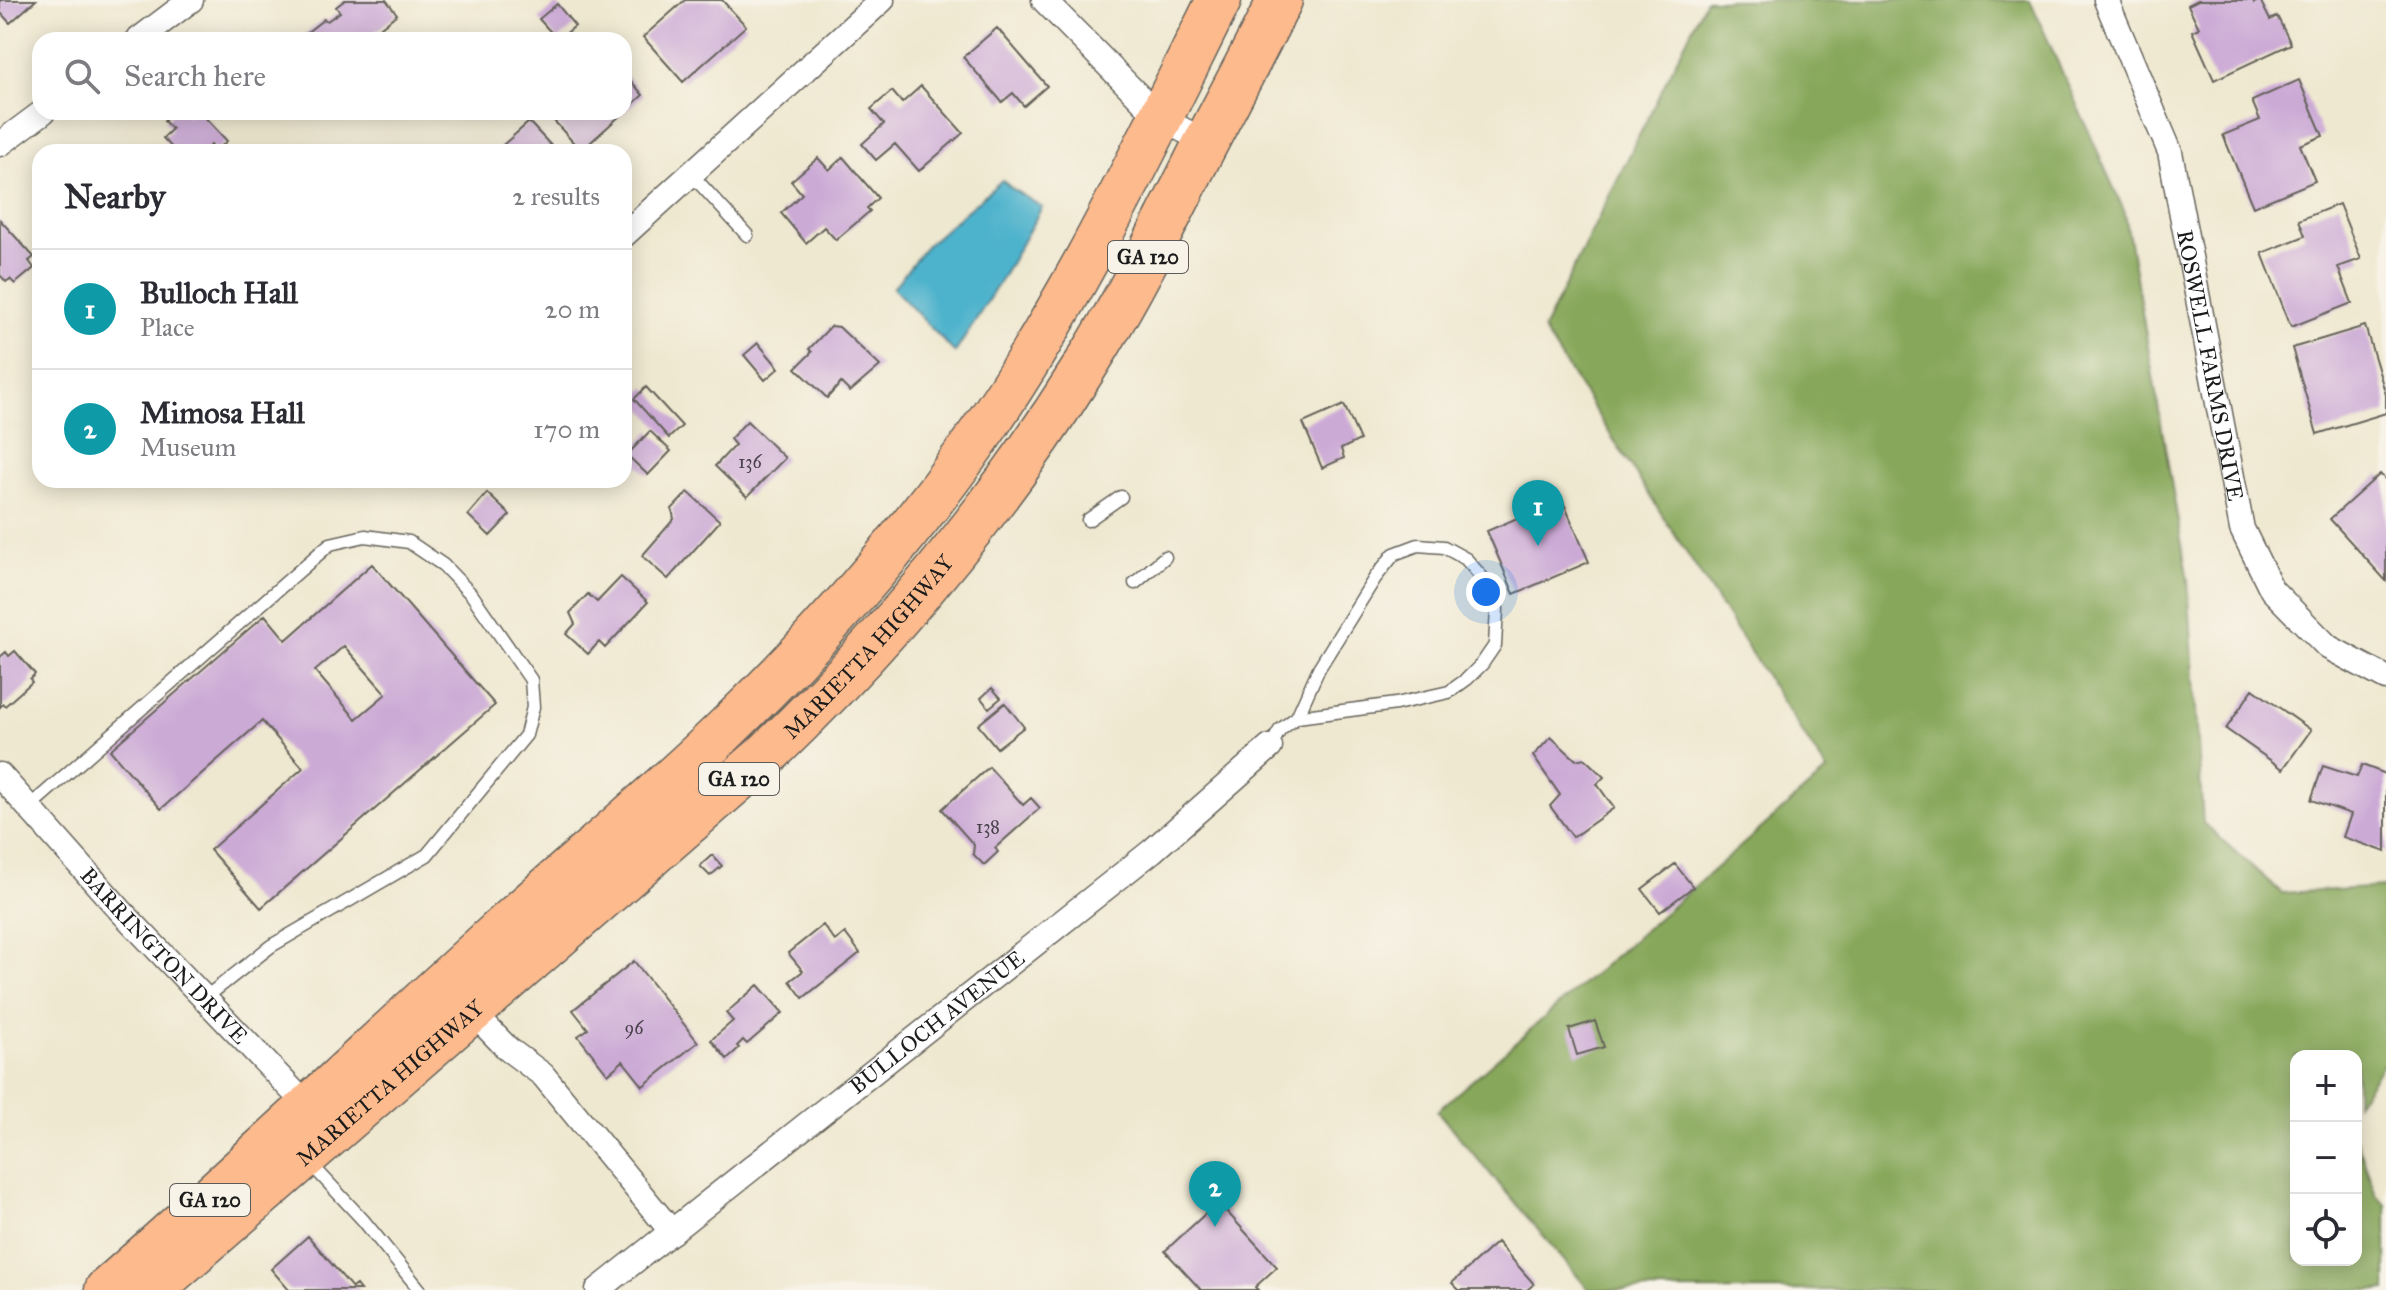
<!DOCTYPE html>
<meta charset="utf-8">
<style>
body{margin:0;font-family:"IM FELL Great Primer",serif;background:#f7f7f7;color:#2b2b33}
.controls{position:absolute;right:24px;bottom:24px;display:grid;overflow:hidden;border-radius:16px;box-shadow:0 4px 20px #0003}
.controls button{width:72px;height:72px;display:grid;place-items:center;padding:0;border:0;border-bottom:2px solid #e1e1e2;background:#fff;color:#2b2b33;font:40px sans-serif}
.you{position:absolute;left:1486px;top:592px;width:28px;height:28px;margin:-20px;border:6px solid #fff;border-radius:50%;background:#1a73e8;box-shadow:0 0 0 12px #1a73e833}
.badge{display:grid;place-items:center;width:52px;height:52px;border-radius:50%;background:#db2777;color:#fff;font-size:26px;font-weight:700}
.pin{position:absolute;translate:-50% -66px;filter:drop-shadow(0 2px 4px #0008)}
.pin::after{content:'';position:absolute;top:42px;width:28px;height:24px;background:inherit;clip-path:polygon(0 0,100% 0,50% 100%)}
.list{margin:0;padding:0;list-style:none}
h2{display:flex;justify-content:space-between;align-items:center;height:104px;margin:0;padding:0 32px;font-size:34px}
h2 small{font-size:26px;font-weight:400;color:#7c7c81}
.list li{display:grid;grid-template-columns:52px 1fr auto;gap:24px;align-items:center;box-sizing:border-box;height:120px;padding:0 32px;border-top:2px solid #e1e1e2}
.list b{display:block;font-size:30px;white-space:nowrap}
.list p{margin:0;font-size:26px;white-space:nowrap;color:#7c7c81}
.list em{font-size:26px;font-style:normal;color:#7c7c81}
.icon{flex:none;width:44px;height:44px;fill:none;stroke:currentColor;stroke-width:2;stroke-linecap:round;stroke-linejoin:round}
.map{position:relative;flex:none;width:2386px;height:1290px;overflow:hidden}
.search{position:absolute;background:#fff;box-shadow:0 4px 20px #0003;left:32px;top:32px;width:600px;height:88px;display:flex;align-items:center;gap:20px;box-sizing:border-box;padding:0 28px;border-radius:24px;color:#7c7c81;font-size:30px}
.panel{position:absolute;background:#fff;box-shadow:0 4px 20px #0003;left:32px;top:144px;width:600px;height:344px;border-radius:24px}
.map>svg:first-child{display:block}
.forest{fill:#87a75a;stroke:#52623b;stroke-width:2}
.water{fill:#4eb2cc;stroke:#356774;stroke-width:2}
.building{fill:#ccaad6;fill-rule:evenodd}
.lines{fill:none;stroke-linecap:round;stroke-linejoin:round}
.lane-casing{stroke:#66635b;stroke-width:15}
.street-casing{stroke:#66635b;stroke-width:27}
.highway-casing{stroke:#66635b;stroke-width:47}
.lane{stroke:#fff;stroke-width:12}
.street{stroke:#fff;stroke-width:24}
.highway{stroke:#fcba8d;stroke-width:44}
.labels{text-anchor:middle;stroke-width:8;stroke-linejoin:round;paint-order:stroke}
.number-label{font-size:18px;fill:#48404a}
.shield{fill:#f7f3e8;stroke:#5e5c59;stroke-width:2}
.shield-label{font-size:20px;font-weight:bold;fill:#1c1c1c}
.street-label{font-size:22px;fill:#1c1c1c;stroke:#f7f3e8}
</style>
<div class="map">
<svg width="2386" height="1290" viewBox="0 0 2386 1290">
<rect width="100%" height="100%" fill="#f7f3e8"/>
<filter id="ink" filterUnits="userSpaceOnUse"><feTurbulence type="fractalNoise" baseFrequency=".0125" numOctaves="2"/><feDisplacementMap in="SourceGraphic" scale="16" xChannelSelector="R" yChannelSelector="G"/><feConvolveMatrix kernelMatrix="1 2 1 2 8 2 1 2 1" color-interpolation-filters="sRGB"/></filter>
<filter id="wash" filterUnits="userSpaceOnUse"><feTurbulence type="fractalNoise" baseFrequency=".006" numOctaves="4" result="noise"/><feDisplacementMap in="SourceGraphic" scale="32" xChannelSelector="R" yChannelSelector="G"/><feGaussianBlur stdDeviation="1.8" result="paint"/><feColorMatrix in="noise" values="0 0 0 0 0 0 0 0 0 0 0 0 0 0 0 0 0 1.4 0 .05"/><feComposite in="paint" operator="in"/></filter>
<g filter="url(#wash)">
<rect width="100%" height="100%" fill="#efe8d0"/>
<path class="forest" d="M 1706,0 L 2030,0 L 2125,213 L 2188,580 L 2203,823 L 2282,893 L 2386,887 L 2386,1061 L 2356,1103 L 2356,1056 L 2296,1056 L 2296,1260 L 2356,1260 L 2356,1138 L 2376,1195 L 2386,1205 L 2386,1290 L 1589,1290 L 1437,1111 L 1827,771 L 1543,330 Z"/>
<path class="water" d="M 1002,180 L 1011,188 L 1042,207 L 1002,278 L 955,353 L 893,288 L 927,245 Z"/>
<g id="blocks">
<path class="building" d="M 0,0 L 36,0 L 10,23 L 0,12 Z
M 345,0 L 386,0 L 397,14 L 365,40 L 304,40 L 301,37 L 324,19 L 327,21 L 340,12 L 336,7 Z
M 685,0 L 722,0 L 746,26 L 683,82 L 643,37 Z
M 2198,0 L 2253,0 L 2254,3 L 2260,0 L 2270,20 L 2277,16 L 2291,44 L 2214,80 L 2192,31 L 2199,28 L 2188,5 Z
M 557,4 L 575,26 L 558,40 L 539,19 Z
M 997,28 L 1047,86 L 1024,106 L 1013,93 L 1002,102 L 963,57 Z
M 624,73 L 643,95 L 581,151 L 546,112 L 624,112 Z
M 2299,80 L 2323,136 L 2300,145 L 2315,181 L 2253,207 L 2223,135 L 2260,120 L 2252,101 Z
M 921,86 L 963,133 L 919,171 L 895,144 L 876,160 L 862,144 L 884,124 L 871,109 L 892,91 L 902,103 Z
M 174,112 L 184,112 L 188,116 L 192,112 L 200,112 L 227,141 L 216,151 L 211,145 L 204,152 L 176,152 L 163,138 L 172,129 L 164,121 Z
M 529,122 L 557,152 L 495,152 Z
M 843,157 L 878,198 L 867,208 L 870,211 L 836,240 L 824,227 L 806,243 L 781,213 L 802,194 L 791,181 L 818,158 L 829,170 Z
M 2339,204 L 2361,259 L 2338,267 L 2352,303 L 2291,327 L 2262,253 L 2305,236 L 2299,220 Z
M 0,220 L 34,257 L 29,261 L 34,268 L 15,284 L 10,279 L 6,282 L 0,275 Z
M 831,326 L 839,327 L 880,366 L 850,392 L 841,383 L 827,398 L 796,368 L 812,352 L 809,349 Z
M 2365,326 L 2386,395 L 2386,413 L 2317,434 L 2292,348 Z
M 758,343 L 779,368 L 765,380 L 744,355 Z
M 646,387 L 682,426 L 669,438 L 634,399 Z
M 1344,405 L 1360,440 L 1341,449 L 1344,458 L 1322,468 L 1303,423 Z
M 747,421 L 785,458 L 747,497 L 715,466 L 735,445 L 730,439 Z
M 650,431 L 671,451 L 648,475 L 627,455 Z
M 2380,474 L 2386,480 L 2386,581 L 2330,519 Z
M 688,492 L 720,521 L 668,579 L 642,556 L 674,519 L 672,509 Z
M 487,493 L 510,515 L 490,536 L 468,515 Z
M 1562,499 L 1589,562 L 1514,594 L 1487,531 Z
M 372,564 L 495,705 L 261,908 L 210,850 L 303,768 L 262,721 L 161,809 L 110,750 L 265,615 L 286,640 ZM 344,646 L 386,694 L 356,719 L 315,671 Z
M 621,577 L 648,602 L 605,648 L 599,642 L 588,654 L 566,634 L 575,624 L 570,613 L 588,594 L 597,602 Z
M 15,651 L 35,674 L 30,679 L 32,682 L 5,706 L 3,704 L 0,707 L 0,657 L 6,652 L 9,656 Z
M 992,688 L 1001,698 L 989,708 L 981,698 Z
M 2253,689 L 2311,730 L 2283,769 L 2226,729 Z
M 1005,703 L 1024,727 L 997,748 L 978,725 Z
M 1551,737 L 1576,760 L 1584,758 L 1604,777 L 1597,784 L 1614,808 L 1573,837 L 1550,806 L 1560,795 L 1533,756 Z
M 2362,765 L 2386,774 L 2386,852 L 2343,837 L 2351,814 L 2311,800 L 2323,766 L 2357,777 Z
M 989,767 L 1023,805 L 1031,798 L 1040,808 L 995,848 L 998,852 L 984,865 L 973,854 L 974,845 L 942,809 Z
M 712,855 L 722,866 L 710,876 L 700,866 Z
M 1675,864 L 1693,887 L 1660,912 L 1642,889 Z
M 823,925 L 835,941 L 845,933 L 860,953 L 803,998 L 790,981 L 803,971 L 788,953 Z
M 634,961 L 698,1042 L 643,1086 L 623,1061 L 608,1074 L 578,1036 L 588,1029 L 573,1010 Z
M 758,985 L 783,1013 L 747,1044 L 743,1040 L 737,1046 L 739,1048 L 727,1059 L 711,1040 L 733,1021 L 726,1013 Z
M 1595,1021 L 1604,1047 L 1577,1055 L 1569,1029 Z
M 1218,1202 L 1277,1267 L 1255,1287 L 1258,1290 L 1201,1290 L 1165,1251 Z
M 308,1236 L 352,1288 L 356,1285 L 360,1290 L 289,1290 L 271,1269 Z
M 1497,1242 L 1534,1284 L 1527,1290 L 1459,1290 L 1452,1283 Z"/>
</g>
</g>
<g filter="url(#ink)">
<use href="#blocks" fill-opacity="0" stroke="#66635b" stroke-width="2"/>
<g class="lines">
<defs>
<path id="lane" d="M 691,174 L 747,235
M 1088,520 L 1121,497
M 1135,583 L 1165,557
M 1270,747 L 1280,730 L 1297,717 L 1396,704 L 1449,692 L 1467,679 L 1482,664 L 1495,645 L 1497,609 L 1485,581 L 1466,559 L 1444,547 L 1418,545 L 1394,554 L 1375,578 L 1319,668 L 1297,717
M 29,807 L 330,544 L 365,536 L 409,542 L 443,565 L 472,595 L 531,680 L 533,707 L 526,735 L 427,855 L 271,946 L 205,998
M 310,1163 L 363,1220 L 420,1290"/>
<g id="street">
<path d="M 1044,0 L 1160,118 L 1206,142"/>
<path id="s1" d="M 2106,0 L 2170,152 L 2242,529 L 2272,590 L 2328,647 L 2386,678"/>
<path d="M 138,40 L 191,0"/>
<path d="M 0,144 L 43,112"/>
<path d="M 624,235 L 882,0"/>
<path id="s2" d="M 0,775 L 120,910 L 314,1113"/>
<path d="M 473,1013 L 508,1049 L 543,1075 L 672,1232"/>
<path id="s3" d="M 598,1290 L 1152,851 L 1270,747"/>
</g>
<g id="highway">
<path d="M 107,1290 C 237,1176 362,1057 490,940 C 569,868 652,801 729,726 C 816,642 896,551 967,453 C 1068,312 1142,154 1219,0"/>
<path id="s4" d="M 151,1290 L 766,755 C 887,639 995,511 1084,368 C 1127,300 1163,228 1199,156 C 1226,104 1254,52 1280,0"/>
</g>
</defs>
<use href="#lane" class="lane-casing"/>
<use href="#street" class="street-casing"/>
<use href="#highway" class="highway-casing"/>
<use href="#lane" class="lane"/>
<use href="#street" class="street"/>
<use href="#highway" class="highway"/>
</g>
</g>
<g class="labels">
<g class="number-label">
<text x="750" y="468">136</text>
<text x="988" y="833">138</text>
<text x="634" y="1034">96</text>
</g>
<g class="shield">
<rect x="1108" y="241" width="80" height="32" rx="6"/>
<rect x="699" y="763" width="80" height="32" rx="6"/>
<rect x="170" y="1184" width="80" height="32" rx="6"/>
</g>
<g class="shield-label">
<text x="1148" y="264">GA 120</text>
<text x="739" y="786">GA 120</text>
<text x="210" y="1207">GA 120</text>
</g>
<g class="street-label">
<text dy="8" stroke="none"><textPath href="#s1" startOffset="382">ROSWELL FARMS DRIVE</textPath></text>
<text dy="8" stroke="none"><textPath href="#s4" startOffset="964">MARIETTA HIGHWAY</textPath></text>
<text dy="8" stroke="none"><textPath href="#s2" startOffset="244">BARRINGTON DRIVE</textPath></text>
<text dy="8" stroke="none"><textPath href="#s3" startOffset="432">BULLOCH AVENUE</textPath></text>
<text dy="8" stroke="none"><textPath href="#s4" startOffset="316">MARIETTA HIGHWAY</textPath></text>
</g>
</g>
</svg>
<div class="controls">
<button>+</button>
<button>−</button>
<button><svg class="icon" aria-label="locate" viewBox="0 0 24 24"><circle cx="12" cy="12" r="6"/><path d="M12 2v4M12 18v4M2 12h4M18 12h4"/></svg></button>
</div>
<div class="you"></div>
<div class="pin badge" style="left:1538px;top:546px;background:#0f9aa8">1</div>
<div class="pin badge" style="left:1215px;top:1227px;background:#0f9aa8">2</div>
<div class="search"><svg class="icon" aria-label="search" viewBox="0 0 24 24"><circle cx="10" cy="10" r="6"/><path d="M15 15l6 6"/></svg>Search here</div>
<section class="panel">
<h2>Nearby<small>2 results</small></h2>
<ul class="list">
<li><span class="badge" style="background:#0f9aa8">1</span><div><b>Bulloch Hall</b><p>Place</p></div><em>20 m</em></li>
<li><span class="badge" style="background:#0f9aa8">2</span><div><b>Mimosa Hall</b><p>Museum</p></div><em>170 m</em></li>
</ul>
</section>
</div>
